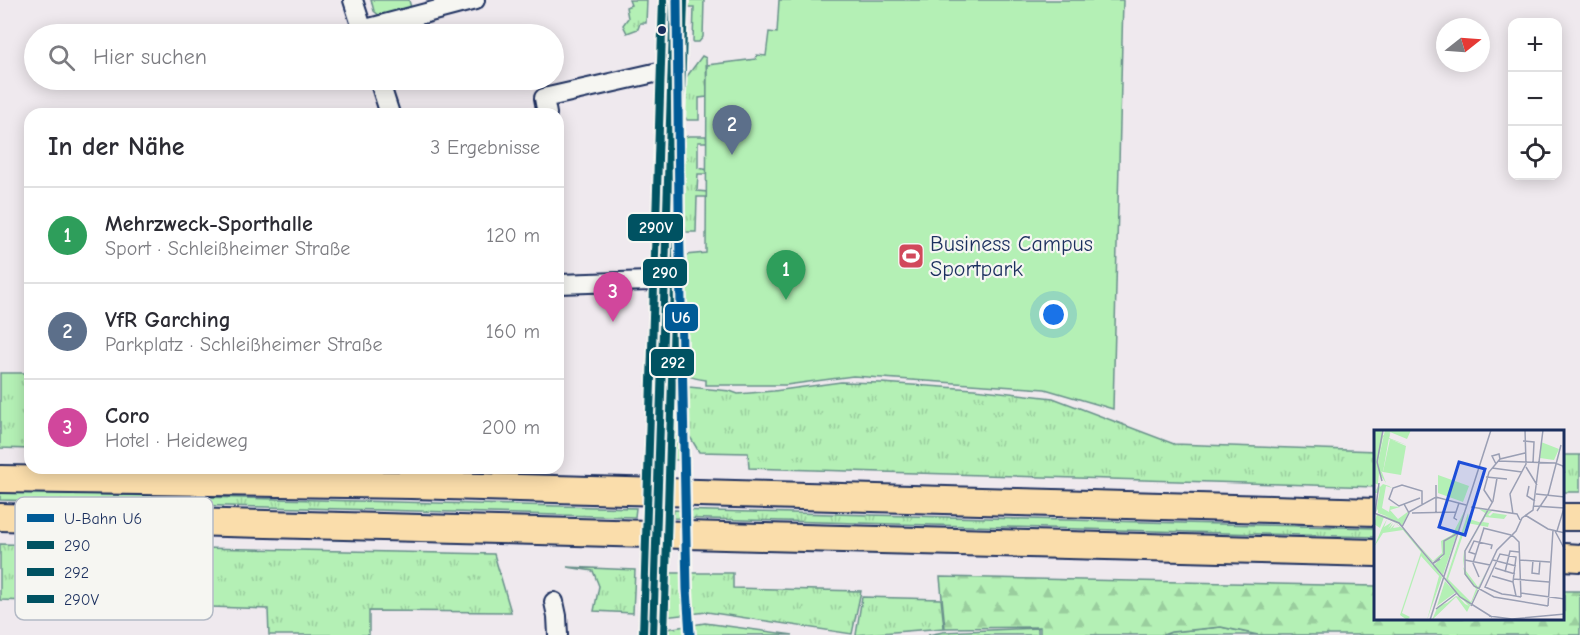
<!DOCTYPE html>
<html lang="de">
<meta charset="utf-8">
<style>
body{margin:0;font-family:"Comic Neue",sans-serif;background:#f7f7f7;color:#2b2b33}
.controls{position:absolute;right:18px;top:18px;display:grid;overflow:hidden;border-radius:12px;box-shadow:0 3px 15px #0003}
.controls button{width:54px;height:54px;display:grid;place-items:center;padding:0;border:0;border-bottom:2px solid #e1e1e2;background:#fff;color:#2b2b33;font:30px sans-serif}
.compass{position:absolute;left:1436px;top:18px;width:54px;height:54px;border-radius:50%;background:#fff;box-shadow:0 3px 15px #0003;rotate:73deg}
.you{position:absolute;left:1054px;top:315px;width:21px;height:21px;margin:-15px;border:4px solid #fff;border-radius:50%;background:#1a73e8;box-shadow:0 0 0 9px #1a73e833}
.badge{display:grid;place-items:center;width:39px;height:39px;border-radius:50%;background:#d1495b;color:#fff;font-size:20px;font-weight:700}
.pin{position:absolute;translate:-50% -50px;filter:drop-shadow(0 2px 3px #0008)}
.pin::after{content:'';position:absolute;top:32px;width:21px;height:18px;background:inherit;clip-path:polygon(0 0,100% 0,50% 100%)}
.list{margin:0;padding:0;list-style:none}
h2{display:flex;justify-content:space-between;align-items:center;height:78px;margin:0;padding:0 24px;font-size:26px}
h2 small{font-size:20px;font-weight:400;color:#7c7c81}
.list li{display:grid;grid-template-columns:39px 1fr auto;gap:18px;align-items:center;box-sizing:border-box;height:96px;padding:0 24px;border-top:2px solid #e1e1e2}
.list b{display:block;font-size:22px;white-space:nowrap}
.list p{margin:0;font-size:20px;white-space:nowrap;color:#7c7c81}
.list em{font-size:20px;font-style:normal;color:#7c7c81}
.icon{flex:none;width:33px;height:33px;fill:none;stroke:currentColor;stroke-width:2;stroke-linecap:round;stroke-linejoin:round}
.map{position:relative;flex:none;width:1580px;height:635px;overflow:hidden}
.search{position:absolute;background:#fff;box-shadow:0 3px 15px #0003;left:24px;top:24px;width:540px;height:66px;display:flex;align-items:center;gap:15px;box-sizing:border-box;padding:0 21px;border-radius:33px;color:#7c7c81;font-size:22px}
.panel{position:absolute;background:#fff;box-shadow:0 3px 15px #0003;left:24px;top:108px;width:540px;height:366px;border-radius:18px}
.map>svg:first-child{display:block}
.grass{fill:url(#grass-tufts);stroke:#68908a;stroke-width:1.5}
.forest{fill:url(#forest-firs);stroke:#68908a;stroke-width:1.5}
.park{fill:#b4f0b5;stroke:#68908a;stroke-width:1.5}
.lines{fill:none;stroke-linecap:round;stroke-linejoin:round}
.minor-tunnel{stroke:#c5c4d1;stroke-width:18;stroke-dasharray:18 9;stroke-linecap:butt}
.minor-casing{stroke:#1b2f5e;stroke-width:22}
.highway-casing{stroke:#1b2f5e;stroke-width:30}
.minor{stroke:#f6f6f2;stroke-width:18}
.highway{stroke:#faddab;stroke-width:26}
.bus-1-casing{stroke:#f6f6f2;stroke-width:12}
.bus-2-casing{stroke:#f6f6f2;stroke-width:12}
.bus-3-casing{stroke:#f6f6f2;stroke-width:12}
.bus-1{stroke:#005262;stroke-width:8}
.bus-2{stroke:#005262;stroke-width:8}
.bus-3{stroke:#005262;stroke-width:8}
.metro-1-casing{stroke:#f6f6f2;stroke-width:14}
.metro-1{stroke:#005a96;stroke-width:9}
.bus-dot{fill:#1b2f5e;stroke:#f6f6f2;stroke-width:2}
.labels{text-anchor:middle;stroke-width:4.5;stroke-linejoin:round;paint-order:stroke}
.poi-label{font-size:22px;fill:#1b2f5e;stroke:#f6f6f2;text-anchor:start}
.inset-road{fill:none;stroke:#9a9fb4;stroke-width:1.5}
.view{fill:#1d4ed8;fill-opacity:0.15;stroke:#1d4ed8;stroke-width:3}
.inset-edge{fill:none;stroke:#1b2f5e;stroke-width:3}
.key{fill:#f6f6f2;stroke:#b4bac6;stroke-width:1.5}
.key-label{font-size:16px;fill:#1b2f5e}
.line-badge{stroke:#f6f6f2;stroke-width:2}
.badge-label{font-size:16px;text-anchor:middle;font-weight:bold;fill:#fff}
</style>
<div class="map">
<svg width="1580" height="635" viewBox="0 0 1580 635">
<defs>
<pattern id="grass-tufts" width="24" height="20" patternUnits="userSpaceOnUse" patternTransform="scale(1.5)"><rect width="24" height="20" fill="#b4f0b5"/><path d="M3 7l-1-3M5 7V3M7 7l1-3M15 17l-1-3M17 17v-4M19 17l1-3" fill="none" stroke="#9ace9e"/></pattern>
<pattern id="forest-firs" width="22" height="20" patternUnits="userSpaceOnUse" patternTransform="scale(1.5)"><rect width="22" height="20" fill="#b4f0b5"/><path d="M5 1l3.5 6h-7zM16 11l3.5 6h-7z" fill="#9ace9e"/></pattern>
</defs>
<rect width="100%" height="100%" fill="#efe9ee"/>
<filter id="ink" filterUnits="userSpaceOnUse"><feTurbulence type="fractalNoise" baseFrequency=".0167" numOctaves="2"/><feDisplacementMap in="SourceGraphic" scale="12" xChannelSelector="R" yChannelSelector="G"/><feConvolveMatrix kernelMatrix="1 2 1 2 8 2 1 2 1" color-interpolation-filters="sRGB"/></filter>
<g filter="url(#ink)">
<path class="grass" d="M 629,0 L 647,0 L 646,23 L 640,23 L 638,29 L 627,33 L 623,25 L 628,18 L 626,7 L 631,5 Z
M 702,56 L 706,58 L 707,97 L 699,98 L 699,120 L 687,120 L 684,114 L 685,79 Z
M 689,136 L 706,136 L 707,142 L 698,142 L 698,168 L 709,170 L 709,174 L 698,174 L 697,191 L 708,192 L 708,197 L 697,197 L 696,232 L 686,232 L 681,187 L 684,137 Z
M 0,373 L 30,373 L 30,449 L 0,448 Z
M 841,382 L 881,383 L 974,389 L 1053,398 L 1174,444 L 1376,451 L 1376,487 L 749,468 L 748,453 L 699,452 L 686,430 L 689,387 L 730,391 L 738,394 L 774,391 Z
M 678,388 L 685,388 L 679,460 L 664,460 L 669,418 L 677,412 Z
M 1564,455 L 1580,455 L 1580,492 L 1564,492 Z
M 0,492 L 636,508 L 635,517 L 0,500 Z
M 674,510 L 1376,528 L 1376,537 L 673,518 Z
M 0,544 L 494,554 L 511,612 L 369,611 L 369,635 L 269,635 L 268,609 L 0,600 Z
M 567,567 L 635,570 L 633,613 L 594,611 L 599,586 L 593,571 Z
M 663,573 L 733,573 L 733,588 L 861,591 L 852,634 L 707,612 L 664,617 Z
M 862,597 L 941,599 L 944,628 L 856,635 Z
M 705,623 L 793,635 L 662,635 L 667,629 Z
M 1221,627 L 1258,635 L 1163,635 L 1171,632 Z
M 1038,628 L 1038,635 L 928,635 L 943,632 Z"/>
<path class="forest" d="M 940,577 L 1376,586 L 1376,618 L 1564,618 L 1564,591 L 1580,591 L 1580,635 L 1258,635 L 1221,627 L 1171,632 L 1163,635 L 1040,635 L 1040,627 L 945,628 Z"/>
<path class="park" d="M 371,0 L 409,0 L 411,8 L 381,17 L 374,11 Z
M 686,0 L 704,0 L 703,37 L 699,42 L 693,42 L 694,7 L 686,7 Z
M 779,0 L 1123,0 L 1113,409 L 1045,389 L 853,376 L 786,385 L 706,385 L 706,380 C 693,378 682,376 674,365 L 677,308 L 685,255 L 706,253 L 707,65 L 756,59 L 757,55 L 766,56 L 769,32 L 777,33 Z"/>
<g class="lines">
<path class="minor-tunnel" d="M 655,577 L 658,456"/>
<defs>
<path id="minor" d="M 353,0 L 364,34
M 362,30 L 475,0
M 379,80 L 390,114
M 547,114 L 544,98 L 672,69
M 558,284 L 650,281 L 665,285
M 658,456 L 668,203 L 674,0
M 554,602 L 557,616 L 558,635
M 653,635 L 655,577"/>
<path id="highway" d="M 0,479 L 411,485 L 1376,512
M 0,517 L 1376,553
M 1564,517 L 1580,517
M 1564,557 L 1580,558"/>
</defs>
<use href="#minor" class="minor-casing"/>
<use href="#highway" class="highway-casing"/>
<use href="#minor" class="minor"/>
<use href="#highway" class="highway"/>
<defs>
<path id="bus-1" d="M 653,635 L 674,0"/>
<path id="bus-2" d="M 664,635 L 684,0"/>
<path id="bus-3" d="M 643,635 L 663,0"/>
</defs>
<use href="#bus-1" class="bus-1-casing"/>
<use href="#bus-2" class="bus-2-casing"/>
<use href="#bus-3" class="bus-3-casing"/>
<use href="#bus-1" class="bus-1"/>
<use href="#bus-2" class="bus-2"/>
<use href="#bus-3" class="bus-3"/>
<defs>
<path id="metro-1" d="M 677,0 L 679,209 L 687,589 L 690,635"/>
</defs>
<use href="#metro-1" class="metro-1-casing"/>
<use href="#metro-1" class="metro-1"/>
</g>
</g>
<defs>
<symbol id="stadium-square" viewBox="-11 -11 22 22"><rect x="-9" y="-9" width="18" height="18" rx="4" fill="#d1495b" stroke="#f6f6f2"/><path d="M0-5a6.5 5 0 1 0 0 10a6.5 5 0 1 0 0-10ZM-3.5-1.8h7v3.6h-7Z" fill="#fff"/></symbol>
</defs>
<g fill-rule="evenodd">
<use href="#stadium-square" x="896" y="241" width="30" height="30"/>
</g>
<circle class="bus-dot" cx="662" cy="30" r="5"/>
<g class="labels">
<g class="poi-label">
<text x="930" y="251">Business Campus<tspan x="930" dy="25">Sportpark</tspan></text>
</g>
</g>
<g transform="translate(1374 430)">
<rect width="190" height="190" fill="#efe9ee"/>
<path d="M 0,0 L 8,0 L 8,7 L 11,0 L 9,5 L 14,8 L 17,0 L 15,8 L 33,15 L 9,7 L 4,32 L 12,53 L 5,43 L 4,53 L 6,57 L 9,54 L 15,56 L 18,58 L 12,56 L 8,78 L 15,82 L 16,76 L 26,77 L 16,80 L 24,89 L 35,81 L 28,96 L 18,90 L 34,103 L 59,136 L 69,126 L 70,120 L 68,126 L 58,132 L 43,113 L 59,131 L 68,123 L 67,111 L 78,105 L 91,80 L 69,145 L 60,136 L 68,147 L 53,190 L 65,146 L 47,126 L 28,183 L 36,187 L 33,190 L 26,185 L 47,122 L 29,100 L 9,103 L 0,117 L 8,98 L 13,89 L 10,97 L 18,92 L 14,98 L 19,93 L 16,99 L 21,94 L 19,98 L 26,97 L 20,92 L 10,87 L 6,98 L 0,94 L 3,84 L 15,87 L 4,83 L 4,79 L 2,82 L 6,59 L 4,63 L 0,63 L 5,55 L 0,53 ZM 105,79 L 118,81 L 114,85 L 116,86 L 119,83 L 133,85 L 130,89 L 111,87 L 109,92 L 115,93 L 114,97 L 93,93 L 74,149 L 97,172 L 102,159 L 91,145 L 89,137 L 89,130 L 90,122 L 94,114 L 98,108 L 106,97 L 91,120 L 89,137 L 104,157 L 112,142 L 93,182 L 82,167 L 58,190 L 64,176 L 73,173 L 82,166 L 85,167 L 83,165 L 91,174 L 95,176 L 82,162 L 63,176 L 71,151 L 78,159 L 72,149 L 94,83 L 95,89 L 108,93 L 111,83 Z" fill="#b4f0b5"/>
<path d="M 11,0 L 37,0 L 33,9 L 16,2 L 9,42 L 5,40 L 4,32 Z" fill="#b4f0b5"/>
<path d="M 167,12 L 185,19 L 180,30 L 166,28 Z" fill="#b4f0b5"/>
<path d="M 64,45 L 95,56 L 89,72 L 64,63 Z" fill="#b4f0b5"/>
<path d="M 16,9 L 32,16 L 27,45 L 9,42 Z" fill="#b4f0b5"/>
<path class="inset-road" d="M 149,11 L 160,12 L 159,33M 124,31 L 181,33 L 189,36 L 191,43M 122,34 L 118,26 L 125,24 L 126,29M 152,37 L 163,55M 118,38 L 148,42M 112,47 L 133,49M 123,48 L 119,71 L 91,121 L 91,144 L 100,156 L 120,167 L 174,176M 8,51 L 3,32 L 9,0M 62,55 L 62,82M 155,56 L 153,66 L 161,71M 162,64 L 191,67M 174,65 L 187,15M 46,68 L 25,76 L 15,69 L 19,58 L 28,55 L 48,61 L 48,74M 118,72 L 110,60 L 115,42 L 126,29 L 151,23M 160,76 L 190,78 L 183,101M 97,77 L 143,84 L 146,90M 163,81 L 173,66M 35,82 L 62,67 L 92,75M 0,83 L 25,93 L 86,167 L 118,187M 38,83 L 82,82M 1,84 L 5,53M 139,84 L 136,64 L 152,34 L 151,0M 151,85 L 174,99 L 191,103M 83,90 L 80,88 L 85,73M 28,97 L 35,83 L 30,74M 109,98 L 137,105M 181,101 L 191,120M 138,105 L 145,112 L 147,167M 101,124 L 95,122 L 100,111 L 118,115 L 117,119M 66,129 L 58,134 L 70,124 L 70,111 L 84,103M 91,130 L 116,135M 119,130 L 142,136M 146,130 L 176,132M 159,130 L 158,143 L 165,144 L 166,131M 121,138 L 141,144M 131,142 L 136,121 L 145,122M 118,146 L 139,152M 105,147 L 99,133 L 110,98M 139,149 L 175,152M 147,163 L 191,169M 142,166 L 139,152 L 142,127 L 126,124 L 111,157 L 128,164 L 136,165 L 147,167M 97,176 L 123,120 L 142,101 L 148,88 L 159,80 L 169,0M 174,176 L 179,100M 62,179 L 83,163M 115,186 L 138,189 L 191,184M 56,190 L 117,0"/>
<path class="view" d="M 85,32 L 111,39 L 91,105 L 65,97 Z"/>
<rect width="190" height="190" class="inset-edge"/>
</g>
<rect x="15" y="497" width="198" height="123" rx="9" class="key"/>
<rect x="27" y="514" width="27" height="8" fill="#005a96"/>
<rect x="27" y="541" width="27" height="8" fill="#005262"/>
<rect x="27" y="568" width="27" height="8" fill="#005262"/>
<rect x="27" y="595" width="27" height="8" fill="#005262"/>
<g class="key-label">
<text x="64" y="524">U-Bahn U6</text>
<text x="64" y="551">290</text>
<text x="64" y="578">292</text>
<text x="64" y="605">290V</text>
</g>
<g class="line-badge">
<rect x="627" y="213" width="57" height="29" rx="6" fill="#005262"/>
<rect x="642" y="258" width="46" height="29" rx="6" fill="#005262"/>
<rect x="664" y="303" width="35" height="29" rx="6" fill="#005a96"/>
<rect x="650" y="348" width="45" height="29" rx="6" fill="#005262"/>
</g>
<g class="badge-label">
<text x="656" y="233">290V</text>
<text x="665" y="278">290</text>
<text x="681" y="323">U6</text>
<text x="673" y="368">292</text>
</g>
</svg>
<div class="controls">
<button>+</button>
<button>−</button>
<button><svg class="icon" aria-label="locate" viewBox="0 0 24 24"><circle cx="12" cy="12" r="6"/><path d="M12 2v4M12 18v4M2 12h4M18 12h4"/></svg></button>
</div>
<svg class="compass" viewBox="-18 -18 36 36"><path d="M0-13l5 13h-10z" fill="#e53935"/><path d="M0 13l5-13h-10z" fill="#7c7c81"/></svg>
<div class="you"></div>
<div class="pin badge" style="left:786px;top:300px;background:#2e9e5b">1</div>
<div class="pin badge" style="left:732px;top:155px;background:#5c6f8a">2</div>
<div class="pin badge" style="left:613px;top:322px;background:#d1479c">3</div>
<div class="search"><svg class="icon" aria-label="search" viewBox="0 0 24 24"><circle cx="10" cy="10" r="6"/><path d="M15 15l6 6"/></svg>Hier suchen</div>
<section class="panel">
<h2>In der Nähe<small>3 Ergebnisse</small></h2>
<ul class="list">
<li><span class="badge" style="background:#2e9e5b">1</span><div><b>Mehrzweck-Sporthalle</b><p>Sport · Schleißheimer Straße</p></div><em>120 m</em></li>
<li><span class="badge" style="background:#5c6f8a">2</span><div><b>VfR Garching</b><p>Parkplatz · Schleißheimer Straße</p></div><em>160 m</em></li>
<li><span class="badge" style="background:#d1479c">3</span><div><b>Coro</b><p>Hotel · Heideweg</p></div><em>200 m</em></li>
</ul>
</section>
</div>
